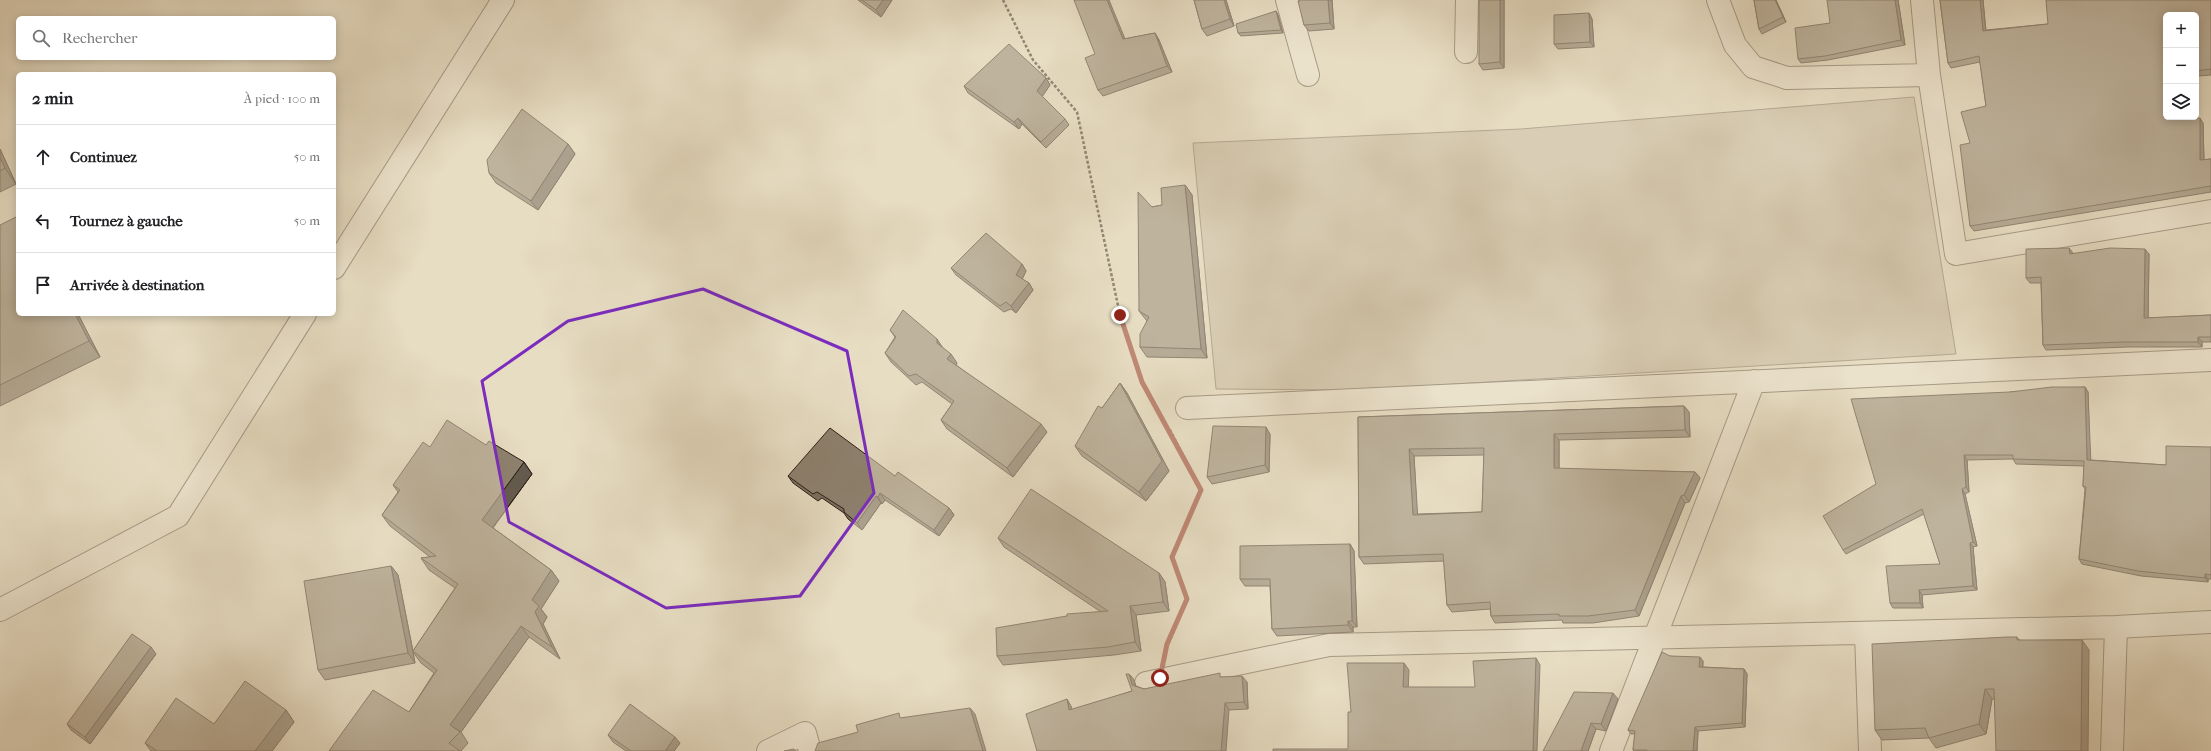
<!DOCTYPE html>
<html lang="fr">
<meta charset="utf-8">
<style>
body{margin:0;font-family:"IM FELL French Canon",serif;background:#f2f2f2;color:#202124}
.controls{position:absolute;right:12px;top:12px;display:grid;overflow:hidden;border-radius:6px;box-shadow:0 2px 10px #0003}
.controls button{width:36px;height:36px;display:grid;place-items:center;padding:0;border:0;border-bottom:1px solid #e0e0e0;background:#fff;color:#202124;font:20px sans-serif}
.stop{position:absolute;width:12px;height:12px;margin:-9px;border:3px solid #8f2418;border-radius:50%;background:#fff}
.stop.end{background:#8f2418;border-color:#fff;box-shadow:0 1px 4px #0008}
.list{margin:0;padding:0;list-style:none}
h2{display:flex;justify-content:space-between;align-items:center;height:52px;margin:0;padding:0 16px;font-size:17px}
h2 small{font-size:13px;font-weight:400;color:#757577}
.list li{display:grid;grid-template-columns:26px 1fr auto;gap:12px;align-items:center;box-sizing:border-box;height:64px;padding:0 16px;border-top:1px solid #e0e0e0}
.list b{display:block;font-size:15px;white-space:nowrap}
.list em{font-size:13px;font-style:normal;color:#757577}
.icon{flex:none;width:22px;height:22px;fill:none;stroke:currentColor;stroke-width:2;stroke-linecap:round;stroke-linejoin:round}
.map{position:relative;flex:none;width:2211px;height:751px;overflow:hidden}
.search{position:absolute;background:#fff;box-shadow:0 2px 10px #0003;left:16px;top:16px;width:320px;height:44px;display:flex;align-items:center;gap:10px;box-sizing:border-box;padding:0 14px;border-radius:6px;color:#757577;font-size:15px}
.panel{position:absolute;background:#fff;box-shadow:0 2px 10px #0003;left:16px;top:72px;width:320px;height:244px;border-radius:6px}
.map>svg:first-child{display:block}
.green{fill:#c7bca5;stroke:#796c5d}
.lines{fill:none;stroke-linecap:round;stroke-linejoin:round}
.street-casing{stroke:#5a4d40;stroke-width:24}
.path{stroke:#2b1d15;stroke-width:2.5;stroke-dasharray:3 2;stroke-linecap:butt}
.street{stroke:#efe9d8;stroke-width:22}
.wall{fill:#796f5f;stroke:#2b1d15;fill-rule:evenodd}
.shaded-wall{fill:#635a4e;stroke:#2b1d15}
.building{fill:#8d816f;stroke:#2b1d15;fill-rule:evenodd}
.route{stroke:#8f2418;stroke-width:5}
.marked{fill:none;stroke:#7b2cbf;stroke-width:3;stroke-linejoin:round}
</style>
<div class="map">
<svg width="2211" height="751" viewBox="0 0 2211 751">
<rect width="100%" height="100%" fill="#e7ddc3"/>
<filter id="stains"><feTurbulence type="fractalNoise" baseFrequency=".005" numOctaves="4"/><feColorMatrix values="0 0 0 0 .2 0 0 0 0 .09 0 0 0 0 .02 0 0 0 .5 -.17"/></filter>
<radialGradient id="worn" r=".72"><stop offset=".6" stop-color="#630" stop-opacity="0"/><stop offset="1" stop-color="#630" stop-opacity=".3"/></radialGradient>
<path class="green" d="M 1914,97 L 1956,354 L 1354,390 L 1216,389 L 1193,143 L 1521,129 Z"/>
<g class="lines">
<defs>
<path id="street" d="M 1287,0 L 1308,75
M 1718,0 L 1735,45 L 1753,67 L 1787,78 L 1929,75
M 1922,0 L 1929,75 L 1956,254 L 2211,211
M 1466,52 L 1467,0
M 334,268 L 503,0
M 1187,408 L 2211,360
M 0,610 L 178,516 L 305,314
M 1866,633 L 1870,751
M 1146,683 L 1329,645 L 2116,627 L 2211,622
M 768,751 L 805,733 L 810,751
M 1611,751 L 1754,381
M 2112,751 L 2116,627"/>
</defs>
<use href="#street" class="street-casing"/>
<path class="path" d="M 1003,0 L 1033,60 L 1077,112 L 1120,315 L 1142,382 L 1161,415
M 1165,652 L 1187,599 L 1172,557 L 1201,490 L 1169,428"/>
<use href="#street" class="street"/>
</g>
<path class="wall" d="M 858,0 L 892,0 L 881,17 Z
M 1194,0 L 1226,0 L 1234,26 L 1207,36 L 1202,29 Z
M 1299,0 L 1332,0 L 1334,29 L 1309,31 L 1304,25 Z
M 1504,0 L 1504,68 L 1483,70 L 1479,64 Z
M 1754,0 L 1776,0 L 1786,22 L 1762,34 L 1759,29 Z
M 1898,0 L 1905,45 L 1828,60 L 1801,63 L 1798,59 L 1830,23 Z
M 1940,0 L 1983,0 L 1986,30 L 2048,24 L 2211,0 L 2211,75 L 2198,76 L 2197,118 L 2203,123 L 2204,160 L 2211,159 L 2211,192 L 1974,231 L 1970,226 L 1970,143 L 1986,106 L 1980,62 L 1951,68 L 1948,63 ZM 2166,15 L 2196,15 L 2196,117 Z
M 1276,11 L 1278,15 L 1283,33 L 1241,36 L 1238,33 Z
M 1589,13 L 1592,19 L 1594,47 L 1558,49 L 1554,44 Z
M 1155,33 L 1159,40 L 1172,72 L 1103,96 L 1098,90 L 1095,54 L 1125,39 Z
M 1046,78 L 1050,85 L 1042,96 L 1065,119 L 1069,125 L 1046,148 L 1022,124 L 1019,129 L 968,93 L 964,86 Z
M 568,144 L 575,154 L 538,210 L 496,183 L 489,173 Z
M 0,149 L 16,184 L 0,192 Z
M 1185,185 L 1192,195 L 1207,358 L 1147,357 L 1140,347 L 1147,321 L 1139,311 L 1152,207 L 1162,205 Z
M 0,225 L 18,314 L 78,314 L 100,357 L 0,406 Z
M 2069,248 L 2073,254 L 2149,254 L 2148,318 L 2211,315 L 2211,342 L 2202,342 L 2202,347 L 2128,347 L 2046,350 L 2043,345 L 2041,283 L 2030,283 L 2026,278 Z
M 1022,264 L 1026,271 L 1022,279 L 1029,283 L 1033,290 L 1016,313 L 1011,309 L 1004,312 L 956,275 L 951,268 Z
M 890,330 L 943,348 L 957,363 L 956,365 L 1047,432 L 1013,477 L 947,429 L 941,420 L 952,404 L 922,382 L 916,385 L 891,362 L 885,353 L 895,337 Z
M 1120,383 L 1127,393 L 1169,471 L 1146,501 L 1082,456 L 1075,446 Z
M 2085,387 L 2088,392 L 2090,460 L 2166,465 L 2211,447 L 2211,579 L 2208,579 L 2208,582 L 2141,576 L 2082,564 L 2079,559 L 2085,489 L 2083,486 L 2084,466 L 2016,464 L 2013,459 L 1967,460 L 1969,492 L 1965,494 L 1977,546 L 1973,547 L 1977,590 L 1922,595 L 1923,608 L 1893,608 L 1890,603 L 1940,564 L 1924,514 L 1846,554 L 1843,550 L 1876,484 L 2010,392 Z
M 1684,406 L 1689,412 L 1690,437 L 1559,440 L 1559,469 L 1695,472 L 1700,478 L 1689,502 L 1685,503 L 1639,616 L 1593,623 L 1563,623 L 1562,620 L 1495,623 L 1491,616 L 1490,609 L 1452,612 L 1447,605 L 1444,561 L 1364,564 L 1359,557 L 1358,417 ZM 1484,455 L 1482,512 L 1417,514 L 1414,456 Z
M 1270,434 L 1269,472 L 1212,484 L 1207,477 Z
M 486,445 L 524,462 L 532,474 L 493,528 L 551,570 L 559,581 L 541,609 L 547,617 L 543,624 L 560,659 L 529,637 L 461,732 L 468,743 L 461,751 L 329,751 L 409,712 L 434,673 L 421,663 L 413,652 L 415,663 L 325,680 L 318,670 L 391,566 L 398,575 L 413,651 L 455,588 L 429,570 L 421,558 L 430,557 L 390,526 L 382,515 L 398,492 L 393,485 L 430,447 Z
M 788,476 L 895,476 L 949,508 L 954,515 L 939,536 L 885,500 L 882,504 L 881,503 L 862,530 L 848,519 L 844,513 L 822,498 L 818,501 L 793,483 Z
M 998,538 L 1159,573 L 1165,582 L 1169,611 L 1136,615 L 1141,651 L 1114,655 L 1003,665 L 997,656 L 1067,616 L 1101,612 L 1004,547 Z
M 1350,544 L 1354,551 L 1357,627 L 1353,627 L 1353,632 L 1277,636 L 1272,629 L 1270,586 L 1245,586 L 1240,579 Z
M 2017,637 L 2019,640 L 2089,650 L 1994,699 L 1992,699 L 1986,734 L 1936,748 L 1929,738 L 1882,740 L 1875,730 Z
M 156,654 L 90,744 L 71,730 L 67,724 Z
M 1670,656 L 1703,661 L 1703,667 L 1744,669 L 1747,674 L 1745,727 L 1698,731 L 1697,751 L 1634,751 L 1633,750 L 1635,734 L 1631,734 L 1628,730 Z
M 1129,674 L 1134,680 L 1136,686 L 1144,689 L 1223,677 L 1247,682 L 1248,709 L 1229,710 L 1037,751 L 1071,706 L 1072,710 L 1132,691 Z
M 1618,699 L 1606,731 L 1596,729 L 1588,751 L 1543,751 Z
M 286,710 L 294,722 L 272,751 L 151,751 L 145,743 L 214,724 Z
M 608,735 L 680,743 L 674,751 L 626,751 L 613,742 Z"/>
<path class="shaded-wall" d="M 883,0 L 892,0 L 881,17 L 876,10 Z
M 1107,0 L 1109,0 L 1128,46 L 1123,39 Z
M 1224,0 L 1226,0 L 1234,26 L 1230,19 Z
M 1328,0 L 1332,0 L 1334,29 L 1330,23 Z
M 1500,0 L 1504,0 L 1504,68 L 1500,62 Z
M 1775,0 L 1776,0 L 1786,22 L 1783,17 Z
M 1895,0 L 1898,0 L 1905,45 L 1901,40 Z
M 1980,0 L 1983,0 L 1986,36 L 1983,31 Z
M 1276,11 L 1278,15 L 1283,33 L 1281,30 Z
M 1589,13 L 1592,19 L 1594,47 L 1590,42 Z
M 1155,33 L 1159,40 L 1172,72 L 1167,66 Z
M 2196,73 L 2198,76 L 2197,124 L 2193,119 L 2193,117 L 2196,117 Z
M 1046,78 L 1050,85 L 1042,97 L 1037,91 Z
M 1018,118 L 1022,124 L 1019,129 L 1014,122 Z
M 2200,118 L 2203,123 L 2204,165 L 2200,160 Z
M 568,144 L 575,154 L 538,210 L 531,201 Z
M 0,149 L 16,184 L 5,168 L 0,158 Z
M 1185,185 L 1192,195 L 1207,358 L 1201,349 Z
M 2069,248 L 2073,253 L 2073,259 L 2070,254 Z
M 2145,249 L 2149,254 L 2148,323 L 2144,318 Z
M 1022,264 L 1026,271 L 1021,282 L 1016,275 Z
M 1029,283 L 1033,290 L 1016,313 L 1011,306 Z
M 75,314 L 78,314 L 100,357 L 89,341 Z
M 2198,337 L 2202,342 L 2202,347 L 2198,342 Z
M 937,339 L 943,348 L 937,343 Z
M 951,354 L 957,363 L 953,368 L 947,359 Z
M 1120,383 L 1127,393 L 1169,471 L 1146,501 L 1139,492 Z
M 2085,387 L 2088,392 L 2091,465 L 2087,460 Z
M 1684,406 L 1689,412 L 1690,437 L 1685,430 Z
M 1041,424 L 1047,432 L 1013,477 L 1007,468 Z
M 1266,427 L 1270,434 L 1269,472 L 1265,465 Z
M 1554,434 L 1559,440 L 1559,475 L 1554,468 Z
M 1409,449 L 1414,456 L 1418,521 L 1413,515 Z
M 1964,455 L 1967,460 L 1969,492 L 1966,487 Z
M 524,462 L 532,474 L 490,531 L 482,520 Z
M 1695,472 L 1700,478 L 1689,502 L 1684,495 Z
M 1962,489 L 1965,494 L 1977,546 L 1973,542 Z
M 880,493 L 885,500 L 882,504 L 878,497 Z
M 876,496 L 881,503 L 862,530 L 857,523 Z
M 1681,496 L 1685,503 L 1639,616 L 1635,610 Z
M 949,508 L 954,515 L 939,536 L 934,530 Z
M 1970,543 L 1973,547 L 1977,590 L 1973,586 Z
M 1350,544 L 1354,551 L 1357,627 L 1352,621 Z
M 391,566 L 398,575 L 415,663 L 408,653 Z
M 551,570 L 559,581 L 541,609 L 547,617 L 543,624 L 560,659 L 552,647 L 535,612 L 532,600 Z
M 1159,573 L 1165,582 L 1169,611 L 1163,602 Z
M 2205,574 L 2208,579 L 2208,582 L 2205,578 Z
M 1919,590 L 1922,595 L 1923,608 L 1920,603 Z
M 1130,606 L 1136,615 L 1141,651 L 1135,642 Z
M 1348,621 L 1353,627 L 1353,632 L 1348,625 Z
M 521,626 L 529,637 L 461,732 L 450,725 Z
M 2082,640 L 2089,650 L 2088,751 L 2081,751 Z
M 151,647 L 156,654 L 90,744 L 85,737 Z
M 1700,657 L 1703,661 L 1702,671 L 1699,667 Z
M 1536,658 L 1540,665 L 1537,751 L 1533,751 Z
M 1404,663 L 1409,670 L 1408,693 L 1403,687 Z
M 1744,669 L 1747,674 L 1745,727 L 1742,723 Z
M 1129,674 L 1134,680 L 1137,692 L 1132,685 Z
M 1242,676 L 1247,682 L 1248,709 L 1244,702 Z
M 1985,689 L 1992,699 L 1986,734 L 1979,724 Z
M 1613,693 L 1618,699 L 1606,731 L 1601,724 Z
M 1067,699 L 1071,706 L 1074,717 L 1069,710 Z
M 1225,703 L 1229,710 L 1226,751 L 1221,751 Z
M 970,708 L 975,714 L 986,751 L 983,751 Z
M 286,710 L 294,722 L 272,751 L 255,751 Z
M 1591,723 L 1596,729 L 1588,751 L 1581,751 Z
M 1695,727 L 1698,731 L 1697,751 L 1693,751 Z
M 675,737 L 680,743 L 674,751 L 665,751 Z"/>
<path class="building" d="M 862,0 L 883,0 L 876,10 Z
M 1074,0 L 1107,0 L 1123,39 L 1155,33 L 1167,66 L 1098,90 L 1085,58 L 1095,54 Z
M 1194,0 L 1224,0 L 1230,19 L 1202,29 Z
M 1299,0 L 1328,0 L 1330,23 L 1304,25 L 1298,1 L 1300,1 Z
M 1479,0 L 1500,0 L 1500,62 L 1479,64 Z
M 1754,0 L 1775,0 L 1783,17 L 1759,29 Z
M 1827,0 L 1895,0 L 1901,40 L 1825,56 L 1798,59 L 1795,28 L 1830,23 Z
M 1940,0 L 1980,0 L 1983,31 L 2048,24 L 2046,0 L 2211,0 L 2211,69 L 2196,71 L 2196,15 L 2166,15 L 2166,117 L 2193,117 L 2193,119 L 2200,118 L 2200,160 L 2211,159 L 2211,186 L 1970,226 L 1960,145 L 1970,143 L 1961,112 L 1986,106 L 1979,56 L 1948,63 Z
M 1276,11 L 1281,30 L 1238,33 L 1236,24 Z
M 1589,13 L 1590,42 L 1554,44 L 1554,15 Z
M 1009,44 L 1046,78 L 1037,91 L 1065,119 L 1041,142 L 1018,118 L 1014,122 L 964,86 Z
M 522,109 L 568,144 L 531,201 L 489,173 L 487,160 Z
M 0,158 L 5,168 L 0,171 Z
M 1185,185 L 1201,349 L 1140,347 L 1140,334 L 1149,317 L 1139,311 L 1138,192 L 1152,207 L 1162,205 L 1161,188 Z
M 18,216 L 18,314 L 75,314 L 89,341 L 0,385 L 0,225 Z
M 986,233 L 1022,264 L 1016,275 L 1029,283 L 1011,306 L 1006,302 L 1000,306 L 951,268 Z
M 2069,248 L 2070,254 L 2110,248 L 2145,249 L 2144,318 L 2211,315 L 2211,337 L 2198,337 L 2198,342 L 2124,342 L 2043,345 L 2041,277 L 2026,278 L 2026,249 Z
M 903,310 L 937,339 L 937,343 L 951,354 L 947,359 L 1041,424 L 1007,468 L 941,420 L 954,401 L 916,374 L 909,376 L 885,353 L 896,337 L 890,330 Z
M 1120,383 L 1162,461 L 1139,492 L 1075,446 L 1098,406 L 1102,408 Z
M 2052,387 L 2085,387 L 2087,460 L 2166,465 L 2166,446 L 2211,447 L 2211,575 L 2205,574 L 2205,578 L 2138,571 L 2079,559 L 2086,487 L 2083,486 L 2084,461 L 2013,459 L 2013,455 L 1964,455 L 1966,487 L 1962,489 L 1973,542 L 1970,543 L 1973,586 L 1919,590 L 1920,603 L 1890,603 L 1886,566 L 1940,564 L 1922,509 L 1843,550 L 1823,516 L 1876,484 L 1851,399 L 2010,392 Z
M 1684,406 L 1685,430 L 1554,434 L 1554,468 L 1695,472 L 1684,495 L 1681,496 L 1635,610 L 1588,616 L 1559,616 L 1559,614 L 1491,616 L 1490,602 L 1447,605 L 1443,554 L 1359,557 L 1358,417 ZM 1484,448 L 1482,512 L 1413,515 L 1409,449 Z
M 447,420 L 486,445 L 489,441 L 524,462 L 482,520 L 551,570 L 532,600 L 539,606 L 535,612 L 552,647 L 521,626 L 450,725 L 460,732 L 449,743 L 460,751 L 329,751 L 373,690 L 409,712 L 437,670 L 413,651 L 458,584 L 421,558 L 436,556 L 382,515 L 400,490 L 393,485 L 423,442 L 430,447 Z
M 1213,426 L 1266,427 L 1265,465 L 1207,477 Z
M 830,428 L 895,476 L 898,472 L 949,508 L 934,530 L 880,493 L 878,497 L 876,496 L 857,523 L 844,512 L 844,509 L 817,492 L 813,494 L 788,476 Z
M 1031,489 L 1159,573 L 1163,602 L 1130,606 L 1135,642 L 1108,647 L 997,656 L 996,628 L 1067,616 L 1067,614 L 1108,611 L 998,538 Z
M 1350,544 L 1352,621 L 1348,621 L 1348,625 L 1272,629 L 1270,579 L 1240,579 L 1240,546 Z
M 391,566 L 408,653 L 318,670 L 304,581 Z
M 132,634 L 151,647 L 85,737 L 67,724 Z
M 2007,637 L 2017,637 L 2017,640 L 2082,640 L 2081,751 L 1996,751 L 1994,689 L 1985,689 L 1979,724 L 1929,738 L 1925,728 L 1875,730 L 1872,644 Z
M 1662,652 L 1670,656 L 1700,657 L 1699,667 L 1744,669 L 1742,723 L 1695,727 L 1693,751 L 1647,751 L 1647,750 L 1633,750 L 1635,731 L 1628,730 Z
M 1536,658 L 1533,751 L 1273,751 L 1273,749 L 1348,749 L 1348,712 L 1351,712 L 1347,663 L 1404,663 L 1403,687 L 1475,687 L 1473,661 Z
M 1220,673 L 1220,677 L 1242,676 L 1244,702 L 1225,703 L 1221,751 L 1037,751 L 1026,714 L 1067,699 L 1069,710 L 1132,691 L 1126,674 L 1129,674 L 1132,685 L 1144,689 Z
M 245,681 L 286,710 L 255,751 L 157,751 L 145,743 L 176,698 L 214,724 Z
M 1574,692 L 1613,693 L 1601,724 L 1591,723 L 1581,751 L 1543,751 Z
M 630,704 L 675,737 L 665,751 L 631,751 L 608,735 Z
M 970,708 L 983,751 L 815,751 L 818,743 L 858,732 L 856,725 L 899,713 L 900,718 Z
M 794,749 L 796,751 L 784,751 Z"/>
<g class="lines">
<path class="route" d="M 1120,315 L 1142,382 L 1201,490 L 1172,557 L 1187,599 L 1167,644 L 1160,678"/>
</g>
<path d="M0 0H2211V751H0ZM 703,289 L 847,351 L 874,493 L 800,596 L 666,608 L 509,522 L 482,381 L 568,321 Z" fill="#e7ddc3" fill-opacity=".55" fill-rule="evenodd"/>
<path class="marked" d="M 703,289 L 847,351 L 874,493 L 800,596 L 666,608 L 509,522 L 482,381 L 568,321 Z"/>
<rect width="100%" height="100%" filter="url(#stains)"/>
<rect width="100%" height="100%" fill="url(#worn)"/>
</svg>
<div class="controls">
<button>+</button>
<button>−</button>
<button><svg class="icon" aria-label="layers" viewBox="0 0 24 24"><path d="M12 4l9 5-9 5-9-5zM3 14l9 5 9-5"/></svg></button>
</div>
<div class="stop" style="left:1160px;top:678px"></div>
<div class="stop end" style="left:1120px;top:315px"></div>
<div class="search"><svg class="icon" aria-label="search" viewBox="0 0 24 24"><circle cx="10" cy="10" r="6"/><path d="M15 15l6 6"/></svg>Rechercher</div>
<section class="panel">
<h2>2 min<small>À pied · 100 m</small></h2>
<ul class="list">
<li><svg class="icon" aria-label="ahead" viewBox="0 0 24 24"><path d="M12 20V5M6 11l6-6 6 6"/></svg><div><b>Continuez</b></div><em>50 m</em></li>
<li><svg class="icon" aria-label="left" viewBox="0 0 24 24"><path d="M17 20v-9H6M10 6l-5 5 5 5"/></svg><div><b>Tournez à gauche</b></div><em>50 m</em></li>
<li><svg class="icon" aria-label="arrive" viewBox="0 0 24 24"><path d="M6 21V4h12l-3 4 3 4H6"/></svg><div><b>Arrivée à destination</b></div></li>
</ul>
</section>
</div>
